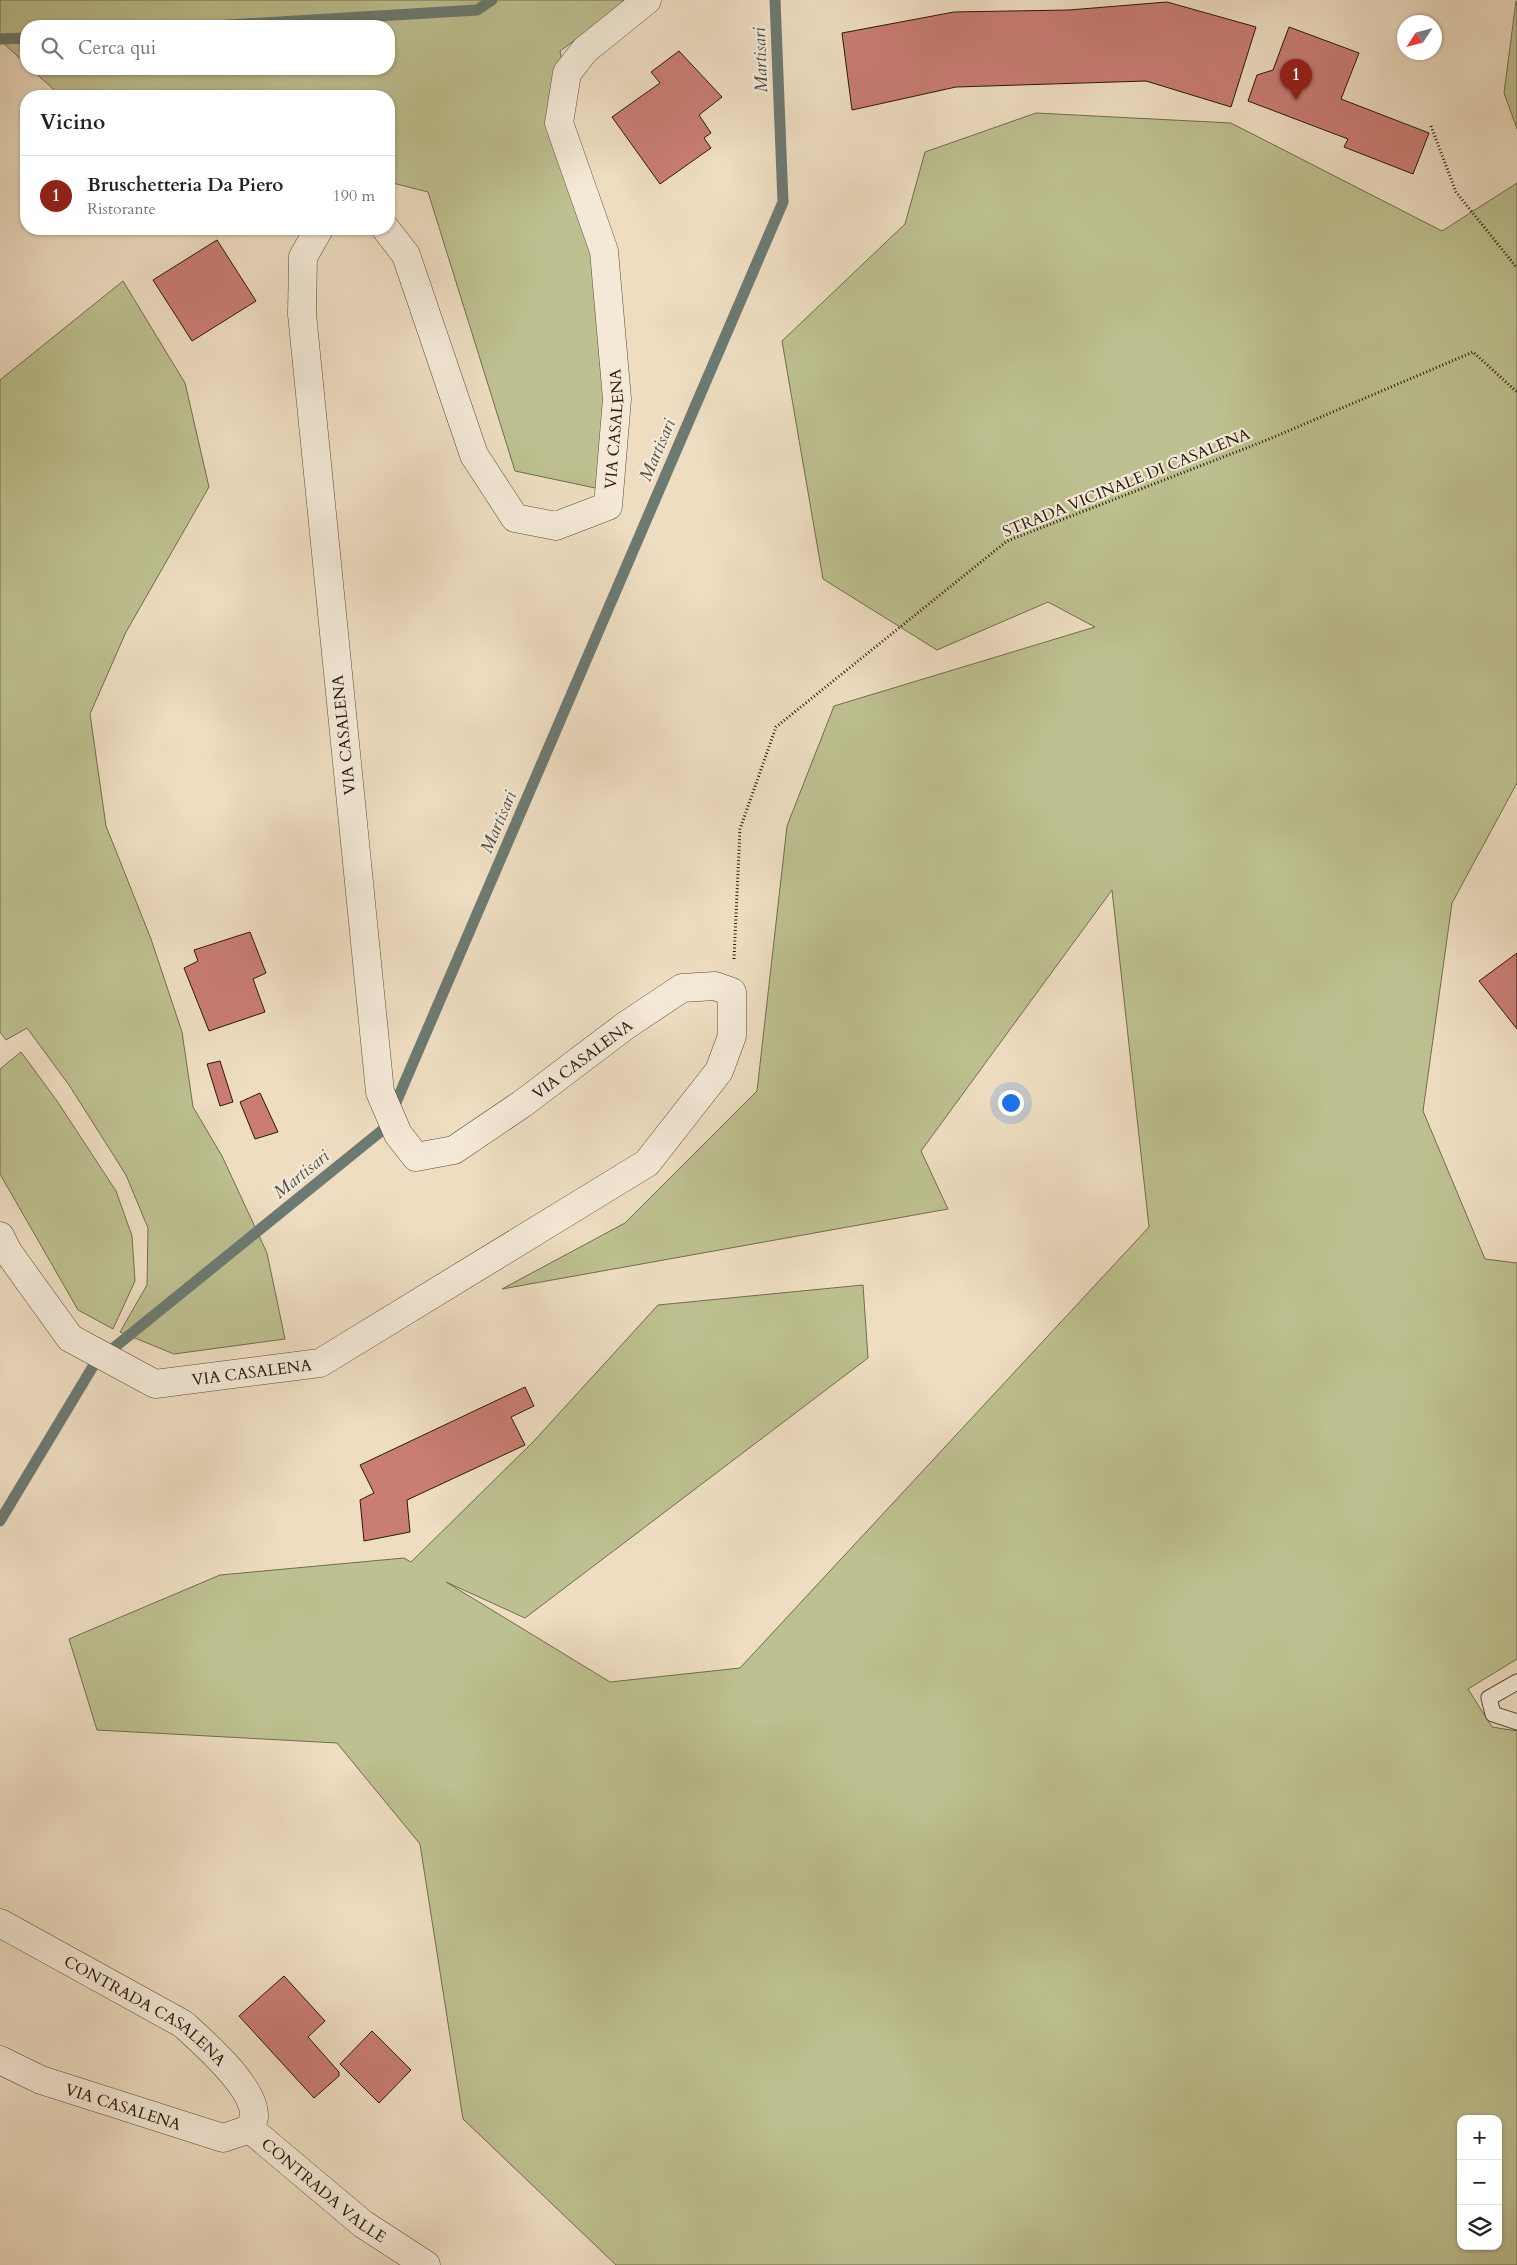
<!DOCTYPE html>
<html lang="it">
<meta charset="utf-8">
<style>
body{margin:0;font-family:Cardo,serif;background:#f6f6f6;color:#222}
.controls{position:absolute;right:15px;bottom:15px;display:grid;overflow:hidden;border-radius:10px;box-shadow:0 1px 4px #0004}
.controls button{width:45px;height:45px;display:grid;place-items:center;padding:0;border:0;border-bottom:1px solid #e0e0e0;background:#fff;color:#222;font:25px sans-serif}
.compass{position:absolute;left:1397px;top:15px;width:45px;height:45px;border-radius:50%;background:#fff;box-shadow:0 1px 4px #0004;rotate:234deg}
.you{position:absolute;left:1010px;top:1102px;width:18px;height:18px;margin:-12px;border:4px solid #fff;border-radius:50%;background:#1a73e8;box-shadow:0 0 0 8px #1a73e833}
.badge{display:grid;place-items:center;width:32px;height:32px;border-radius:50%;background:#8f2418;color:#fff;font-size:16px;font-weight:700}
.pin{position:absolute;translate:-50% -41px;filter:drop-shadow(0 1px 2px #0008)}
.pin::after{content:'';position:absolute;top:26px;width:18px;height:15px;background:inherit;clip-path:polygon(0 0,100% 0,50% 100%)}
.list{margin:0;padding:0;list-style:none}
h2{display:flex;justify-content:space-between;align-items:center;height:65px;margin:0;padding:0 20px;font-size:21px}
h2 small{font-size:16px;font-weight:400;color:#767676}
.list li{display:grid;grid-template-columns:32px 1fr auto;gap:15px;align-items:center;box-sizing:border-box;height:80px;padding:0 20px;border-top:1px solid #e0e0e0}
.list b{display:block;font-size:19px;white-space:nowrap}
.list p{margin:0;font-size:16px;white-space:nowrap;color:#767676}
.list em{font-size:16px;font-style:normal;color:#767676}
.icon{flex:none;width:28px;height:28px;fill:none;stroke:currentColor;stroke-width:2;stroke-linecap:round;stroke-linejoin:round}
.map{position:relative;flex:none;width:1517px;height:2265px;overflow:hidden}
.search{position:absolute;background:#fff;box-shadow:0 1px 4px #0004;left:20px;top:20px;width:375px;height:55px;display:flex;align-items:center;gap:12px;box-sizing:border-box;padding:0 18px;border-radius:20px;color:#767676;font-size:19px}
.panel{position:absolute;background:#fff;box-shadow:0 1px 4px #0004;left:20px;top:90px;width:375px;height:145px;border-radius:20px}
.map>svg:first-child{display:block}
.green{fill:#bdc090;stroke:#726c4e;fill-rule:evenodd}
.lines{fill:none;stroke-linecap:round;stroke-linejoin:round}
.stream{stroke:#6c7a72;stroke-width:11}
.building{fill:#c97d73;stroke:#28190b}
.service-casing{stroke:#5a4a38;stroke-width:17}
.minor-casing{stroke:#5a4a38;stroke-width:29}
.path{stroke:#28190b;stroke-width:3;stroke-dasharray:1 2.5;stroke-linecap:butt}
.service{stroke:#f4e9d7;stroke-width:15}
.minor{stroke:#f4e9d7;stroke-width:28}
.labels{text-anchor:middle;stroke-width:4.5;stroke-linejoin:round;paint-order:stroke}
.street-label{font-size:16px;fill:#28190b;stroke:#f4e9d7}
.water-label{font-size:18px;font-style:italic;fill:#505247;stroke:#f4e9d7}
</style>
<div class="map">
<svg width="1517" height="2265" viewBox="0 0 1517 2265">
<rect width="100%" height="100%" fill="#eeddc1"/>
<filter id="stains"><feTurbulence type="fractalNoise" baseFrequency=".004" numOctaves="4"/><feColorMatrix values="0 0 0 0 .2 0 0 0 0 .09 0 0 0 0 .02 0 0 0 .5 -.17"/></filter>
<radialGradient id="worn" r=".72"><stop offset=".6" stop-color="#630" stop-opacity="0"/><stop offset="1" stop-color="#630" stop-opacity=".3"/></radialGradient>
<path class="green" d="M 0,0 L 630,0 L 560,51 L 620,387 L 600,489 L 515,471 L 428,192 L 389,182 L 389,96 L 61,96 L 31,69 L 389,69 L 389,26 L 26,26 L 26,64 L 0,40 Z
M 1516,1 L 1517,1 L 1517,129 L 1504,93 Z
M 1036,113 L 1231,123 L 1442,231 L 1517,183 L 1517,783 L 1452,903 L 1423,1111 L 1485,1259 L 1517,1263 L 1517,1659 L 1468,1689 L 1492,1727 L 1517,1731 L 1517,2265 L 616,2265 L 463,2119 L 420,1844 L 337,1743 L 97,1730 L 69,1639 L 220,1575 L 404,1558 L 411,1562 L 533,1442 L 658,1305 L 863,1285 L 868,1358 L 525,1618 L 446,1582 L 610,1682 L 740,1668 L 1149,1227 L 1112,890 L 921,1151 L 948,1209 L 502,1289 L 625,1223 L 757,1091 L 787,826 L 834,706 L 1095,627 L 1048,602 L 937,650 L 823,579 L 782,341 L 905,224 L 925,152 ZM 1461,2119 L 1498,2119 L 1498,2246 L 1461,2246 Z
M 123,281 L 185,383 L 209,487 L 126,632 L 90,714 L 106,826 L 151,939 L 182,1032 L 193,1107 L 222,1156 L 267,1253 L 285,1339 L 174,1354 L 120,1332 L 147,1285 L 148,1228 L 126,1175 L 69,1085 L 27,1028 L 6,1040 L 0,1032 L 0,380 Z
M 21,1052 L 57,1101 L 116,1191 L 132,1236 L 135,1281 L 113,1329 L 78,1310 L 0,1174 L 0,1069 Z"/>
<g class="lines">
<path class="stream" d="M 212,26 L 477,10 L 492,0
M 0,39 L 26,38
M 0,1521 L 95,1363 L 385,1128 L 783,202 L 775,0"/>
</g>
<path class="building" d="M 1167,2 L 1256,27 L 1231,107 L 1146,81 L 956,87 L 852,110 L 842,33 L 954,12 L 1069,10 Z
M 1289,27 L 1359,53 L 1341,99 L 1429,133 L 1413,174 L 1344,147 L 1348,139 L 1248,101 L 1257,75 L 1273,70 Z
M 679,51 L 722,97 L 699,115 L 711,133 L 704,138 L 711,148 L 660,184 L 612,117 L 660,83 L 651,72 Z
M 217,240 L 256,301 L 192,341 L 153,280 Z
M 250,932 L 266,973 L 253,979 L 265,1012 L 209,1031 L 184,968 L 198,961 L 194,950 Z
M 1517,953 L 1517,1029 L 1479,981 Z
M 220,1061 L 233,1102 L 220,1106 L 207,1064 Z
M 260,1093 L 278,1132 L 255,1139 L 240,1102 Z
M 525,1387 L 534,1406 L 511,1417 L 525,1445 L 407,1500 L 410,1532 L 364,1541 L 360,1500 L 374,1493 L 360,1465 Z
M 284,1976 L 325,2021 L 308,2037 L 339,2072 L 339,2076 L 314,2098 L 239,2016 Z
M 372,2031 L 411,2070 L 379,2103 L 340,2064 Z"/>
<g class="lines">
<defs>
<path id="service" d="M 1517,1682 L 1489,1698 L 1493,1714 L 1517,1722"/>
<g id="minor">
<path id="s1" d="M 386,229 L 406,255 L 474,455 L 515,518 L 556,526 L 608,506 L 617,399 L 604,251 L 559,123 L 567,73 L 585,50 L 647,0"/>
<path id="s2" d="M 0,1236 L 8,1252 L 70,1338 L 155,1384 L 320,1363 L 647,1163 L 719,1071 L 732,1036 L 732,992 L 715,986 L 682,988 L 625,1026 L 522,1104 L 454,1150 L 416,1157 L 398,1134 L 380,1092 L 302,314 L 303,257 L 319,229"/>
<path id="s3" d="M 0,1923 L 183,2024 C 204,2043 256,2088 254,2117 C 253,2121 251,2125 250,2129"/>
<path id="s4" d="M 0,2060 L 41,2080 L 223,2138 L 250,2129"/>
<path id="s5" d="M 250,2129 L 363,2224 L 426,2265"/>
</g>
</defs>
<use href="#service" class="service-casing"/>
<use href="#minor" class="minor-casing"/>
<path class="path" d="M 1431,126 L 1456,192 L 1517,268
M 734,959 L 740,829 L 776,727 L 1007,541 L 1267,440 L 1473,352 L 1517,392"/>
<use href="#service" class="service"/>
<use href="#minor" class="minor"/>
</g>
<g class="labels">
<g class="street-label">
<text dy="6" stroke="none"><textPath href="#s1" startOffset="494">VIA CASALENA</textPath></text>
<text transform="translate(1126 482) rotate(-22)" y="6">STRADA VICINALE DI CASALENA</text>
<text transform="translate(343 735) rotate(-96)" y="6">VIA CASALENA</text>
<text transform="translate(582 1059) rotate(-37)" y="6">VIA CASALENA</text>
<text dy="6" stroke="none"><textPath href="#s2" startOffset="318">VIA CASALENA</textPath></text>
<text dy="6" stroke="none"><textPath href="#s3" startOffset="170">CONTRADA CASALENA</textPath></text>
<text dy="6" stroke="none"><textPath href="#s4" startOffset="132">VIA CASALENA</textPath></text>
<text dy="6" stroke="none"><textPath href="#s5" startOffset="96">CONTRADA VALLE</textPath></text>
</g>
<g class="water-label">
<text transform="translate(760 60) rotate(-92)" y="6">Martisari</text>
<text transform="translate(657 450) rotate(-67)" y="6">Martisari</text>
<text transform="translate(498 822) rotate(-67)" y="6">Martisari</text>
<text transform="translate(301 1174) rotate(-39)" y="6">Martisari</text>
</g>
</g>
<rect width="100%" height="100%" filter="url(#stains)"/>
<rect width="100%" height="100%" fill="url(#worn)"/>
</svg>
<div class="controls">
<button>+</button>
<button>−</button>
<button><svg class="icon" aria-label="layers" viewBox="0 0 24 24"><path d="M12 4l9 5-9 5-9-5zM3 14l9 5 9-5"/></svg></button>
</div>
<svg class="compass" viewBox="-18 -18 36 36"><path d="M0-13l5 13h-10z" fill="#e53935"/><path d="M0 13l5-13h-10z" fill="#767676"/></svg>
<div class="you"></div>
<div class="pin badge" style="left:1296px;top:100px">1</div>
<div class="search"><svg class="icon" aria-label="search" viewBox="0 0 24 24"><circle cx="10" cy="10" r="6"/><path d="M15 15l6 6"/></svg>Cerca qui</div>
<section class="panel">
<h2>Vicino<small></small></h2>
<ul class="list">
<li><span class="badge">1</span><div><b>Bruschetteria Da Piero</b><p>Ristorante</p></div><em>190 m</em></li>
</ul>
</section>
</div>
